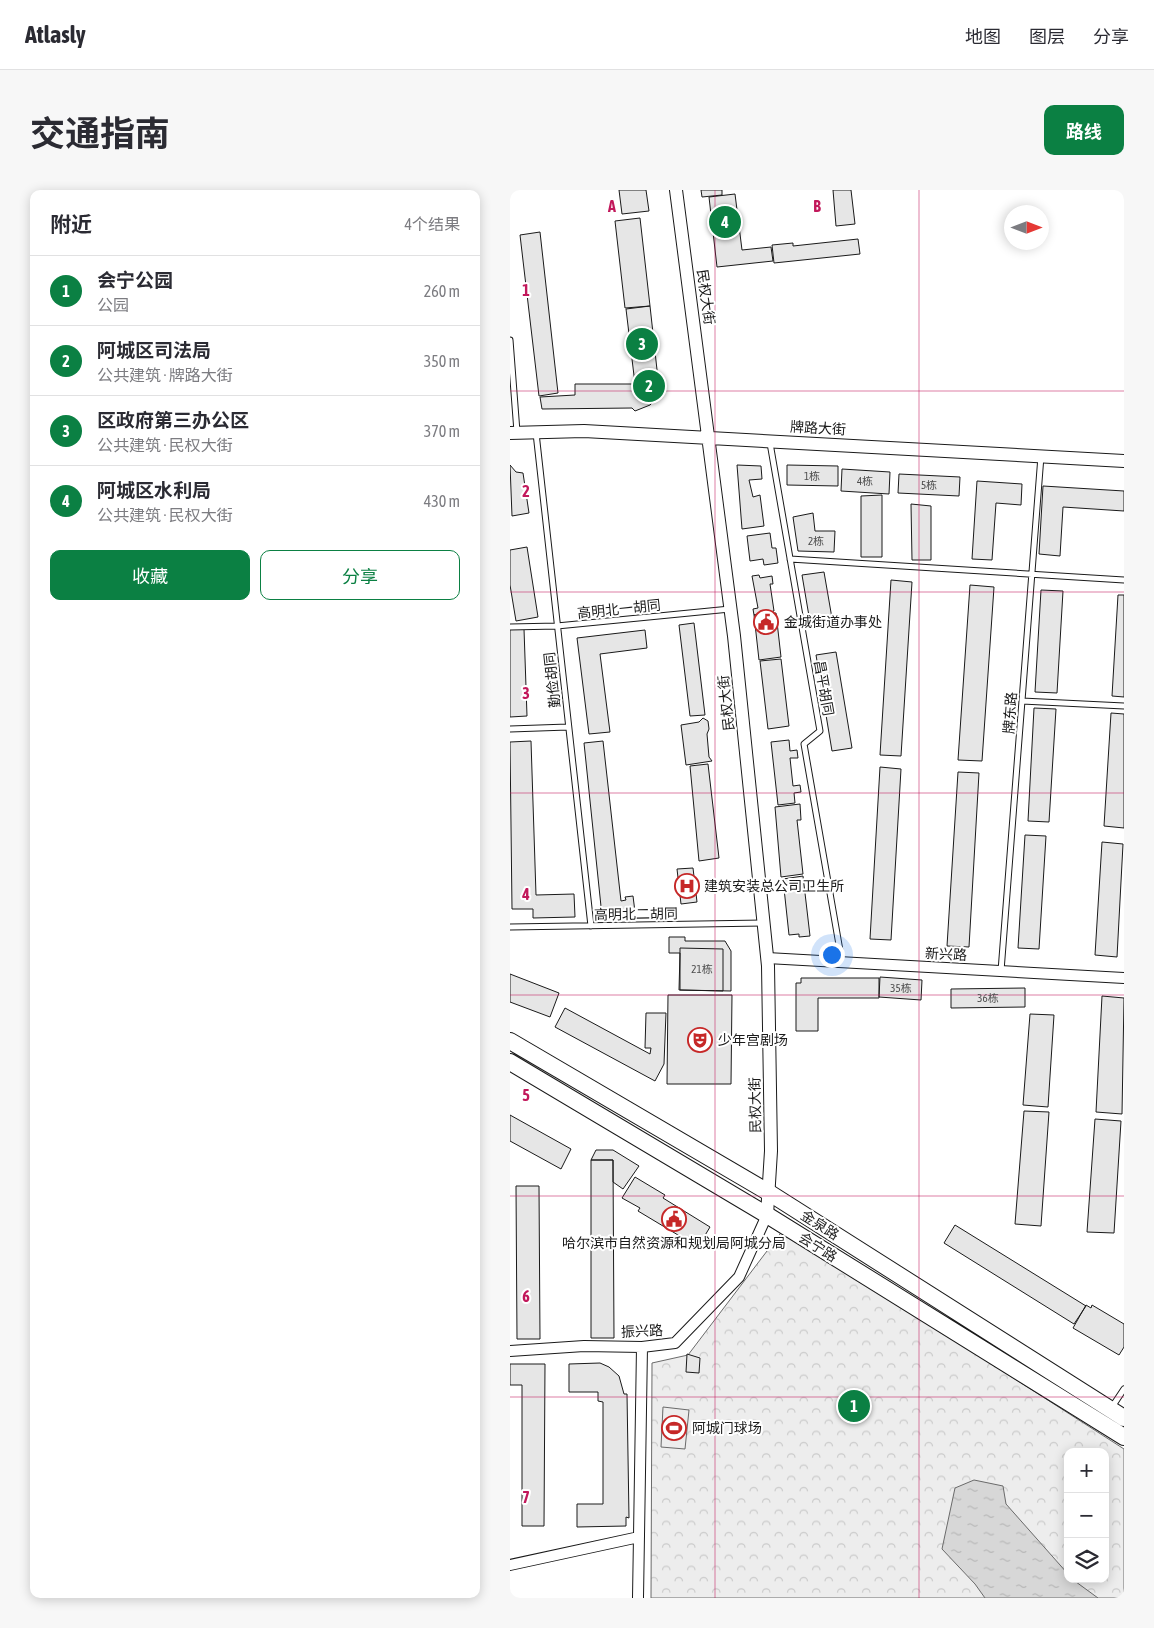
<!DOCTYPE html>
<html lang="zh">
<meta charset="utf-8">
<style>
body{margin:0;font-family:"Asap Condensed","Noto Sans SC",sans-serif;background:#f7f7f7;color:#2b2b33}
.controls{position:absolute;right:15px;bottom:15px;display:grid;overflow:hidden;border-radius:10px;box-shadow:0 2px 12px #0003}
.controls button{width:45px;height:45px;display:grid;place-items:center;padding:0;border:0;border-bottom:1px solid #e1e1e2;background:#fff;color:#2b2b33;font:25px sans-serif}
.compass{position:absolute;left:494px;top:15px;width:45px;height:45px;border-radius:50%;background:#fff;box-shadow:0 2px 12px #0003;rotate:90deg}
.you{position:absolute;left:321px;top:764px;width:18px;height:18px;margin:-12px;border:4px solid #fff;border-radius:50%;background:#1a73e8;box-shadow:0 0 0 8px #1a73e833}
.badge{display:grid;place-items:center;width:32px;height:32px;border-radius:50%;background:#0b8043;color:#fff;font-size:16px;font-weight:700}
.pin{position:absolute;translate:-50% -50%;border:2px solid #fff;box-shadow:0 1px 5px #0006}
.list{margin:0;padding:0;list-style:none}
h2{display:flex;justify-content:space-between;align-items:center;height:65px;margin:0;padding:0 20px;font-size:21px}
h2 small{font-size:16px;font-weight:400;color:#7c7c81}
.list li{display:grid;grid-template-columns:32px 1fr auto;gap:15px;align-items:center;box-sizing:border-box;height:70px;padding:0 20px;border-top:1px solid #e1e1e2}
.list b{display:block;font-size:19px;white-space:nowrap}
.list p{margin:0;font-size:16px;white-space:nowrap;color:#7c7c81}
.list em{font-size:16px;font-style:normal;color:#7c7c81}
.actions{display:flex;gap:10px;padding:15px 20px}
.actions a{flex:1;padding:11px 0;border:1px solid #0b8043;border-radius:10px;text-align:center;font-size:18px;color:#0b8043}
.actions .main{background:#0b8043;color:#fff}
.icon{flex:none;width:28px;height:28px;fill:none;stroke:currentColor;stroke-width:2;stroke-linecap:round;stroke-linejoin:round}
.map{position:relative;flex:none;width:614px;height:1408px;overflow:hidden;border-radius:10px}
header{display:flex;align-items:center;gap:30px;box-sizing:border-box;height:70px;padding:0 25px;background:#fff;border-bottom:1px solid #e1e1e2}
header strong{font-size:24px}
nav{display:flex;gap:28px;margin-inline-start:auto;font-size:18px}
.intro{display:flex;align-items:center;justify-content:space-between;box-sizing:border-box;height:120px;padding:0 30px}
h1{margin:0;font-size:35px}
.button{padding:12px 22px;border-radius:10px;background:#0b8043;color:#fff;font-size:18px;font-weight:700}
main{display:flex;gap:30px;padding:0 30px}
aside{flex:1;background:#fff;border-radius:10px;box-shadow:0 2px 12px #0003}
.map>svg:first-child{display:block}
.forest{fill:url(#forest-crowns);stroke:#6a6a6a;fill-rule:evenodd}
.built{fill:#ededed;stroke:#6a6a6a}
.water{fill:url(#water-ripples);stroke:#6a6a6a}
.building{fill:#e6e6e6;stroke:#1a1a1a}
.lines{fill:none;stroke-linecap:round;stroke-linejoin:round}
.service-casing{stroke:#1a1a1a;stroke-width:7}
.minor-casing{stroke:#1a1a1a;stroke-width:12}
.tertiary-casing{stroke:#1a1a1a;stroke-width:14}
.primary-casing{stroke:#1a1a1a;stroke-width:18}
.service{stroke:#fff;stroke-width:5}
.minor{stroke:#fff;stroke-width:10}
.tertiary{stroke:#fff;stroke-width:12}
.primary{stroke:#fff;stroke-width:16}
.grid{fill:none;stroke:#c2185b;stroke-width:1;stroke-opacity:0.55}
.labels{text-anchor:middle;stroke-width:4;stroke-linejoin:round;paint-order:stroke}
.number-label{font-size:11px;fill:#4d4d4d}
.street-label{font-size:14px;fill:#1a1a1a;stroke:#fff}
.poi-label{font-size:14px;fill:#1a1a1a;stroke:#fff;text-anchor:start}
.grid-label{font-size:16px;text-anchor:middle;font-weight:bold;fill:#c2185b;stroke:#fff;stroke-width:4;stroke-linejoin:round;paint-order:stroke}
</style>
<header>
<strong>Atlasly</strong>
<nav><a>地图</a><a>图层</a><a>分享</a></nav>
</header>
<div class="intro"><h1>交通指南</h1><a class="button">路线</a></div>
<main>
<aside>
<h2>附近<small>4个结果</small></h2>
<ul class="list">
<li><span class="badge">1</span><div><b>会宁公园</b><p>公园</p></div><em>260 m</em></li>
<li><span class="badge">2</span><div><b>阿城区司法局</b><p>公共建筑 · 牌路大街</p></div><em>350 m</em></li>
<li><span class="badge">3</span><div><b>区政府第三办公区</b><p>公共建筑 · 民权大街</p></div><em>370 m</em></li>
<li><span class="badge">4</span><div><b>阿城区水利局</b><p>公共建筑 · 民权大街</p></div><em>430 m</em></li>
</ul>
<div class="actions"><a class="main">收藏</a><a>分享</a></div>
</aside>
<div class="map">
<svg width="614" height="1408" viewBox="0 0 614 1408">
<defs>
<pattern id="forest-crowns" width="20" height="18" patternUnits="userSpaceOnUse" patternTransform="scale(1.25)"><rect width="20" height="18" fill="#ededed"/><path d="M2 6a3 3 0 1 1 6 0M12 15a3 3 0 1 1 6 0" fill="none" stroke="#cbcbcb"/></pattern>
<pattern id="water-ripples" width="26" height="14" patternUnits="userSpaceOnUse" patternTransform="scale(1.25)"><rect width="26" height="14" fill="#d7d7d7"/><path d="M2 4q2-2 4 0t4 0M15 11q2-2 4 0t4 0" fill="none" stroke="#b8b8b8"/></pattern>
</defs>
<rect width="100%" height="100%" fill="#fff"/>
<path class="forest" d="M 273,1040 L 614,1259 L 614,1408 L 141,1408 L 142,1173 L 178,1165 ZM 558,1262 L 595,1262 L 595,1389 L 558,1389 Z"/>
<path class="built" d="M 153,1217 L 179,1220 L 175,1259 L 151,1257 Z"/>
<path class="water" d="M 464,1290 L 493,1296 L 496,1314 L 558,1384 L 558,1389 L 562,1389 L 588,1408 L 475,1408 L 465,1394 L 432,1359 L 445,1298 Z"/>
<path class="building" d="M 109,0 L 136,0 L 139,21 L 112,24 Z
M 191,0 L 212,0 L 212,5 L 192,7 Z
M 323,0 L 341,0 L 345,34 L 326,36 Z
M 225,4 L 232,60 L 261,57 L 263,71 L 207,77 L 199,7 Z
M 130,28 L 140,116 L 115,118 L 105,31 Z
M 30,42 L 48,203 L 29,206 L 10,45 Z
M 348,49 L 350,64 L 264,73 L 262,55 L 283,53 L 283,56 Z
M 140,116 L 148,189 L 151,190 L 151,194 L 149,196 L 148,207 L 140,215 L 125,221 L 122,218 L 32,219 L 30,207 L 65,205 L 65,194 L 125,194 L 116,119 Z
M 0,275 L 6,282 L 13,283 L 19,323 L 2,326 Z
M 227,275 L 251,276 L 252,289 L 239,290 L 243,307 L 250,305 L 254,336 L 232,339 Z
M 277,275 L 328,276 L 328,296 L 277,295 Z
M 332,279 L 380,282 L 379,304 L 331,301 Z
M 389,284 L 450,287 L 449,306 L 388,303 Z
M 467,291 L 512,294 L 511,315 L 486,313 L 482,370 L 462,369 Z
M 533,296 L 614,301 L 614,321 L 553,317 L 550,366 L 529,364 Z
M 372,305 L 372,367 L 351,367 L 351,306 Z
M 401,314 L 421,316 L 421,370 L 402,370 Z
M 303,323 L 305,341 L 325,341 L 324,362 L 288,361 L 283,327 Z
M 260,343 L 262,358 L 266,358 L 268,373 L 254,375 L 253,369 L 240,371 L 237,346 Z
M 17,357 L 28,427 L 6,431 L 0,395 L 0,360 Z
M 314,382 L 323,434 L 301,438 L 292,385 Z
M 249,385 L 250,388 L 262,386 L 263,394 L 260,394 L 264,421 L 244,425 L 243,419 L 248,418 L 242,386 Z
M 381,390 L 402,392 L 391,566 L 370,565 Z
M 460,395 L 484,397 L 472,571 L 448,570 Z
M 531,400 L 553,401 L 547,503 L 525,502 Z
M 608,405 L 614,405 L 614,507 L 602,506 Z
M 266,423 L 271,467 L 249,470 L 244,425 Z
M 184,433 L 195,525 L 180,526 L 169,435 Z
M 0,439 L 14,439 L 17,526 L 0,527 Z
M 135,440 L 137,458 L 90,464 L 100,542 L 79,544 L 67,448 Z
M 326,462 L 342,558 L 322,561 L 306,465 Z
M 271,469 L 279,536 L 258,539 L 250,471 Z
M 524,518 L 546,519 L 539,632 L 518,631 Z
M 601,523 L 614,524 L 614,638 L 594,636 Z
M 193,528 L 198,531 L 199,539 L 197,544 L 199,567 L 202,571 L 176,575 L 171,535 L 189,532 Z
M 279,550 L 280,561 L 287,560 L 288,568 L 280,568 L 283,596 L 290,595 L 291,602 L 284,603 L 285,613 L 268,615 L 261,552 Z
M 21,551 L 26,705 L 64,704 L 65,727 L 23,728 L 23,719 L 2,719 L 0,552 Z
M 93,551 L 111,711 L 116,710 L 115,707 L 123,706 L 125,722 L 92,726 L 74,553 Z
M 198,574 L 209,668 L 189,671 L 180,576 Z
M 370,577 L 391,579 L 381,750 L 360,749 Z
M 448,582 L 469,583 L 459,757 L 437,756 Z
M 290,614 L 291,630 L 287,630 L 293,684 L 271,687 L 265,617 Z
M 515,645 L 536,646 L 529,759 L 508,758 Z
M 592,652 L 613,654 L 607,767 L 585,765 Z
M 183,678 L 187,712 L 171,714 L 167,679 Z
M 293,686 L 300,746 L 289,747 L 289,744 L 279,745 L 273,689 Z
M 159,747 L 175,747 L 175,751 L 215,751 L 221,761 L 221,801 L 169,800 L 170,763 L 159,763 Z
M 170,758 L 213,759 L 213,801 L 170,800 Z
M 0,784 L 49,803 L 40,827 L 0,812 Z
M 370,787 L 412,790 L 411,810 L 369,807 Z
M 291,788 L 369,788 L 369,808 L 308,808 L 308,841 L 286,841 L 286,793 L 291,793 Z
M 515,798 L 515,817 L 441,818 L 441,799 Z
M 158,805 L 222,805 L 221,894 L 157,894 Z
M 592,806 L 614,808 L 612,924 L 586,922 Z
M 55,818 L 140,864 L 141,858 L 135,858 L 136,823 L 156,823 L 154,874 L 145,891 L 45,837 Z
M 520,824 L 544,825 L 538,917 L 513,915 Z
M 514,921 L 539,922 L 531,1036 L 505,1034 Z
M 0,925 L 61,959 L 51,979 L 0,951 Z
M 585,929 L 611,931 L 604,1043 L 577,1042 Z
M 86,960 L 103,960 L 129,976 L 113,999 L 103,992 L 103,970 L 81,970 Z
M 81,970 L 103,970 L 104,1148 L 81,1148 Z
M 125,987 L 155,1005 L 153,1008 L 200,1037 L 188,1057 L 128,1021 L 130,1018 L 112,1008 Z
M 6,996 L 29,996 L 30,1149 L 7,1149 Z
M 445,1035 L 576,1116 L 564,1134 L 434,1053 Z
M 576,1115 L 581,1118 L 582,1115 L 614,1134 L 614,1157 L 609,1165 L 563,1138 Z
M 177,1164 L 190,1168 L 189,1183 L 176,1182 Z
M 90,1173 L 99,1177 L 109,1186 L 114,1204 L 117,1204 L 119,1328 L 116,1327 L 116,1336 L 67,1337 L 67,1314 L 93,1314 L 93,1212 L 88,1211 L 88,1202 L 59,1202 L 59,1174 Z
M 0,1174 L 35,1174 L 34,1336 L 12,1336 L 12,1195 L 0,1195 Z"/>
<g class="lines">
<defs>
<path id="service" d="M 0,150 L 7,242
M 26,243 L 81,736
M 260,253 L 310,541 L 294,554 L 332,772
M 280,369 L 614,390
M 0,437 L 47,436 L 220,419
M 512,511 L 614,516
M 0,539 L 58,537
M 0,737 L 253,733
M 491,781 L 531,266
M 602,1217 L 614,1199"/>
<path id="minor" d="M 257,768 L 614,788
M 0,1161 L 74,1156 L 132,1157 L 165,1153 L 229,1087 L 257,1025
M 0,1375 L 129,1347
M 128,1408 L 132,1157"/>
<path id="tertiary" d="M 166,0 L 224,446 L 258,776 L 261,961 L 257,1025
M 0,243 L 74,241 L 614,271"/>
<path id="primary" d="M 0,851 L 258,1002 L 614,1228
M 0,872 L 257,1025 L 614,1247"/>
</defs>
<use href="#service" class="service-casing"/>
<use href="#minor" class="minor-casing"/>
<use href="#tertiary" class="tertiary-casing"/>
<use href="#primary" class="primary-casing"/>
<use href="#service" class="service"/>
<use href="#minor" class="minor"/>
<use href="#tertiary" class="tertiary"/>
<use href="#primary" class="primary"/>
</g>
<path class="grid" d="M 205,0 L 205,1408M 409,0 L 409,1408M 0,201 L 614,201M 0,402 L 614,402M 0,603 L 614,603M 0,805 L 614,805M 0,1006 L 614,1006M 0,1207 L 614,1207"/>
<defs>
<symbol id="civic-ring" viewBox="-11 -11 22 22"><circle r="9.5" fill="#fff" stroke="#c62828" stroke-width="1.5"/><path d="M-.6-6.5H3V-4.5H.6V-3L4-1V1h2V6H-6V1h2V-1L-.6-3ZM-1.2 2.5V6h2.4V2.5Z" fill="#c62828"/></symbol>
<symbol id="hospital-ring" viewBox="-11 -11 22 22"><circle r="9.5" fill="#fff" stroke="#c62828" stroke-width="1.5"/><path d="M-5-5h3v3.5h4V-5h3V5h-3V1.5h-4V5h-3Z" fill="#c62828"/></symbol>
<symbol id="theatre-ring" viewBox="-11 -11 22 22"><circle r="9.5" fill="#fff" stroke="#c62828" stroke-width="1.5"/><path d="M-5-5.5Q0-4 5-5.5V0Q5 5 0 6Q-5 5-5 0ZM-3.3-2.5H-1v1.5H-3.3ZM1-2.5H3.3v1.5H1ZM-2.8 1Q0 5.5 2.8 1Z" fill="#c62828"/></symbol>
<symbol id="stadium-ring" viewBox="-11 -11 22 22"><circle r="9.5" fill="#fff" stroke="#c62828" stroke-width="1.5"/><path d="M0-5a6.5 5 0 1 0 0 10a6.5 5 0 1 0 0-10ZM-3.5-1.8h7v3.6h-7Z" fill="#c62828"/></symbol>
</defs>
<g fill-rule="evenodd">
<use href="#civic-ring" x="242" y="418" width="28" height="28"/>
<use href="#hospital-ring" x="163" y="682" width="28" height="28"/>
<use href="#theatre-ring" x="176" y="836" width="28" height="28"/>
<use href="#civic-ring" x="150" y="1015" width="28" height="28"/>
<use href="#stadium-ring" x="150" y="1224" width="28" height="28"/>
</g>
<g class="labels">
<g class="number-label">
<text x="302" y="290">1栋</text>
<text x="355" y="295">4栋</text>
<text x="419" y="299">5栋</text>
<text x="306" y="355">2栋</text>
<text x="192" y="783">21栋</text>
<text x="391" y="802">35栋</text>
<text x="478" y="812">36栋</text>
</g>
<g class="street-label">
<text transform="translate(196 107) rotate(82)" y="5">民权大街</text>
<text transform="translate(308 238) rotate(3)" y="5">牌路大街</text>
<text transform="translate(109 419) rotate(-6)" y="5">高明北一胡同</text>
<text transform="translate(42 490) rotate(-96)" y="5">勤俭胡同</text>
<text transform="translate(314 498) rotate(80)" y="5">昌平胡同</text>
<text transform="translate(216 513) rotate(-96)" y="5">民权大街</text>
<text transform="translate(500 523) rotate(-86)" y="5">牌东路</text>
<text transform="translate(126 724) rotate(-1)" y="5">高明北二胡同</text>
<text transform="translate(436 764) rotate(3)" y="5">新兴路</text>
<text transform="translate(245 915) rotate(-91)" y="5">民权大街</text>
<text transform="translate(310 1035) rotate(32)" y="5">金泉路</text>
<text transform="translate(308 1057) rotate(32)" y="5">会宁路</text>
<text transform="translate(132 1141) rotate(-3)" y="5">振兴路</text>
</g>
<g class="poi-label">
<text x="274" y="437">金城街道办事处</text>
<text x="194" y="701">建筑安装总公司卫生所</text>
<text x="208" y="855">少年宫剧场</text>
<text x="164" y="1058" text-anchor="middle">哈尔滨市自然资源和规划局阿城分局</text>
<text x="182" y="1243">阿城门球场</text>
</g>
</g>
<g class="grid-label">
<text x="102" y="22">A</text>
<text x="307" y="22">B</text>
<text x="16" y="106">1</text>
<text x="16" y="307">2</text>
<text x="16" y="509">3</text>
<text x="16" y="710">4</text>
<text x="16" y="911">5</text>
<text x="16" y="1112">6</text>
<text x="16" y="1313">7</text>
</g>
</svg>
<div class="controls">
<button>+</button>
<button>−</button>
<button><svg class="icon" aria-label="layers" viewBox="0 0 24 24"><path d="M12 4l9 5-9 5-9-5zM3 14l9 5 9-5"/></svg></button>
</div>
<svg class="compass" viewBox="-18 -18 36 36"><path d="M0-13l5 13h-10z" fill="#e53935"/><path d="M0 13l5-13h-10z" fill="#7c7c81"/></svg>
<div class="you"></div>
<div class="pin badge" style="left:344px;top:1216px">1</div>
<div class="pin badge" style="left:139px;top:196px">2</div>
<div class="pin badge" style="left:132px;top:154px">3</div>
<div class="pin badge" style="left:215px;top:32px">4</div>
</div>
</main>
